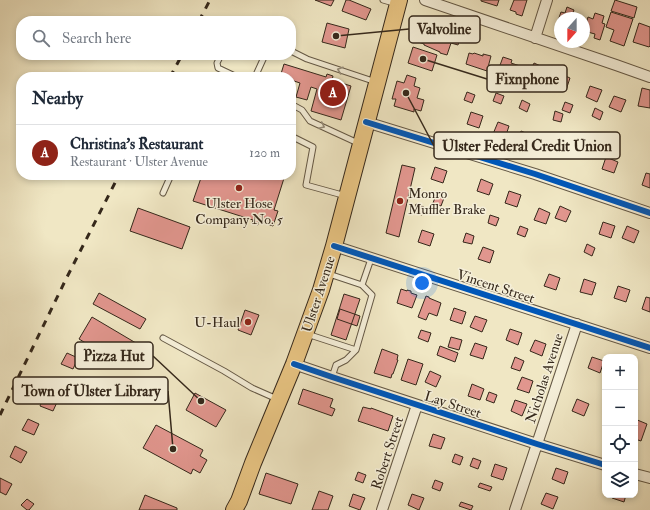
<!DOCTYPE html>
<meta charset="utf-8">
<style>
body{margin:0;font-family:"IM FELL Double Pica",serif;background:#f6f6f7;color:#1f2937}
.controls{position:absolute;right:12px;bottom:12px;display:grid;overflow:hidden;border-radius:8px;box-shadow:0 2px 6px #0003}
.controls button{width:36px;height:36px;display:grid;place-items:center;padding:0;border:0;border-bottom:1px solid #e0e1e3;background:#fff;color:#1f2937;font:20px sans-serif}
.compass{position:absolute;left:554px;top:12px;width:36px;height:36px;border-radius:50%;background:#fff;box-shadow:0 2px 6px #0003;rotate:201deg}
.you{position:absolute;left:422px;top:283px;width:14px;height:14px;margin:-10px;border:3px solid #fff;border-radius:50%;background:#1a73e8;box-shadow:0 0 0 6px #1a73e833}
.badge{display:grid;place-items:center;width:26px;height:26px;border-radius:50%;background:#8f2418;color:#fff;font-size:13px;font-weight:700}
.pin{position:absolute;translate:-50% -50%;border:2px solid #fff;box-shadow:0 1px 4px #0006}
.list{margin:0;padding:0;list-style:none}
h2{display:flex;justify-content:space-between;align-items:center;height:52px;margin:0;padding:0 16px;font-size:17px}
h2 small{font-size:13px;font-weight:400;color:#747a83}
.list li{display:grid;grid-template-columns:26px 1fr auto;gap:12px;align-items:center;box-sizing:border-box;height:56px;padding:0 16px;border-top:1px solid #e0e1e3}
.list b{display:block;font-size:15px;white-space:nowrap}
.list p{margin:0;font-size:13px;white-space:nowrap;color:#747a83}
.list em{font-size:13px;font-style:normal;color:#747a83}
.icon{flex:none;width:22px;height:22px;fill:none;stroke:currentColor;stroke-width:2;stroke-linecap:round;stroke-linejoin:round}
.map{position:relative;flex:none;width:650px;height:510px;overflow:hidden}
.search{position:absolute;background:#fff;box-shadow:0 2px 6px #0003;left:16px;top:16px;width:280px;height:44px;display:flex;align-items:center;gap:10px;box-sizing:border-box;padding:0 14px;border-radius:16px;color:#747a83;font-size:15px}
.panel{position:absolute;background:#fff;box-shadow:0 2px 6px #0003;left:16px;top:72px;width:280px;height:108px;border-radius:16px}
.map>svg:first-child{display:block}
.building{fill:#e1968e;stroke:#35281b}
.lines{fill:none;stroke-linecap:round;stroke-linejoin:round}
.lane-casing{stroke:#645845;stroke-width:7}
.street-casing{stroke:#645845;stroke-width:12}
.primary-casing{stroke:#35281b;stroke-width:18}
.lane{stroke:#f5efd9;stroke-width:5}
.street{stroke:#f5efd9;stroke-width:10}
.primary{stroke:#e8c482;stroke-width:16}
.rail{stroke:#35281b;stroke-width:3;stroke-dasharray:7 7;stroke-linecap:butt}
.cycleway-casing{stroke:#f5efd9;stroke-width:8}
.cycleway{stroke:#0057b8;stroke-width:6}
.oneway{stroke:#958c7a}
.poi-dot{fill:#8f2418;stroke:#f5efd9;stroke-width:1.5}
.labels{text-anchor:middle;stroke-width:3;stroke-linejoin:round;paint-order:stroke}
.poi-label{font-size:14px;fill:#35281b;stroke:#f5efd9;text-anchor:start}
.street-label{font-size:14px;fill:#35281b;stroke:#f5efd9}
.leader{fill:none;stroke:#35281b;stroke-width:1.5}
.callout-dot{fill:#35281b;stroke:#f5efd9;stroke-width:1.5}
.callout{fill:#f5efd9;stroke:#35281b;stroke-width:1.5}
.callout-label{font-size:15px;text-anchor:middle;font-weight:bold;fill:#35281b}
</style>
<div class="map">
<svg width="650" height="510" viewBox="0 0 650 510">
<rect width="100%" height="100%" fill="#f0e7c4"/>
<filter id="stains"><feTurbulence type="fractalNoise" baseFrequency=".005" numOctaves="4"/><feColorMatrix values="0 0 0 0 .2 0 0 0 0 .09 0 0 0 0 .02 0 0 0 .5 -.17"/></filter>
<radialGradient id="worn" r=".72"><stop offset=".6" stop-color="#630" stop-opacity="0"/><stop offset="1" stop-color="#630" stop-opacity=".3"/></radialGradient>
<path class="building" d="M 315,0 L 334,0 L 331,6 Z
M 346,0 L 349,0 L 371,9 L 366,20 L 342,11 Z
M 481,0 L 499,0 L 497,6 L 481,1 Z
M 514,0 L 527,0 L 522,16 L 516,14 L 516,12 L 510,10 Z
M 615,0 L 637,7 L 634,18 L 611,11 Z
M 567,7 L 574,10 L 572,15 L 576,17 L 576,18 L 560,18 L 560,27 L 556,26 L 561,12 L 565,13 Z
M 611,12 L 633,19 L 624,46 L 610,41 L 614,30 L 606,27 Z
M 595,13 L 604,16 L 602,23 L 605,24 L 600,40 L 594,38 L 595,34 L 584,31 L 588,17 L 593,19 Z
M 327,23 L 349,29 L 345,48 L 322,42 Z
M 639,23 L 650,27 L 650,46 L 649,47 L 633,42 Z
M 424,25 L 460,39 L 458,45 L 451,43 L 447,55 L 440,53 L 440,52 L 424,45 L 424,44 L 418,42 Z
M 413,47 L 437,55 L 432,71 L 408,63 Z
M 469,53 L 473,54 L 474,53 L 483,56 L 483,54 L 491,56 L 487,71 L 466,64 Z
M 503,57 L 512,60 L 511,63 L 520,66 L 514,80 L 497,74 L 498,73 L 496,72 L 497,67 L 499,68 Z
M 534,63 L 545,68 L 540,80 L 529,75 Z
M 284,64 L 326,77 L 327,74 L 333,76 L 332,80 L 351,86 L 341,120 L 311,111 L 317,89 L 311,87 L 307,100 L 296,97 L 300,83 L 291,80 L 291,77 L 280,77 Z
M 559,73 L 570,78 L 566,90 L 554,85 Z
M 407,75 L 416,78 L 414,86 L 420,88 L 417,98 L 424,100 L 421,111 L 414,109 L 414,112 L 394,106 L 396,99 L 392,99 L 397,81 L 404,83 Z
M 590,86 L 602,90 L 597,102 L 586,97 Z
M 642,88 L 650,90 L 650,108 L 638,106 Z
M 467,92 L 475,95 L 472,103 L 464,100 Z
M 496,93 L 504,96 L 501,104 L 493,101 Z
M 614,96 L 626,100 L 621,112 L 609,107 Z
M 522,100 L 530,104 L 527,112 L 519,108 Z
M 565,102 L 573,105 L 570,113 L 562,110 Z
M 595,108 L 603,112 L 600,120 L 592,116 Z
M 555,111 L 563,114 L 561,122 L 553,120 Z
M 471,112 L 483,116 L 479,128 L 467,124 Z
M 498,122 L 509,126 L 505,138 L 493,134 Z
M 521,131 L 533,136 L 528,148 L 516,143 Z
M 606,157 L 618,162 L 614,173 L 602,169 Z
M 402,165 L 415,168 L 399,237 L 386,233 Z
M 435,167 L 447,171 L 443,183 L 431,179 Z
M 646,173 L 650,174 L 650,188 L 642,185 Z
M 202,175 L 285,175 L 274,210 L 278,211 L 273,226 L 259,221 L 258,225 L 252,223 L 253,220 L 193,201 Z
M 481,179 L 493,184 L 489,195 L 477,191 Z
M 509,191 L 521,195 L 517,207 L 505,203 Z
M 436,195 L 444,198 L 441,206 L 433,203 Z
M 416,204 L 424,207 L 422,215 L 414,213 Z
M 560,206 L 571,211 L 566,222 L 555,218 Z
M 138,208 L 190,227 L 182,249 L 130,231 Z
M 539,208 L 550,213 L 546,224 L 534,220 Z
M 490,215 L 499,218 L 496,226 L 488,223 Z
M 603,222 L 615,226 L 611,238 L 599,234 Z
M 520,226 L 528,229 L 525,237 L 517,234 Z
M 627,226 L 639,231 L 634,243 L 622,238 Z
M 422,230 L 434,234 L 430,246 L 418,242 Z
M 466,233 L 474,236 L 472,244 L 463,242 Z
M 587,244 L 595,248 L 592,256 L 584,252 Z
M 483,247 L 494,251 L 490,263 L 478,259 Z
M 549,274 L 560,278 L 556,290 L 544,286 Z
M 584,279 L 596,283 L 592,295 L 580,292 Z
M 618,286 L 630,290 L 626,302 L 614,298 Z
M 401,289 L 407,291 L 407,290 L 411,291 L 411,293 L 417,295 L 412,308 L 397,303 Z
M 99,293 L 146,319 L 140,329 L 93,304 Z
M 344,294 L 360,299 L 346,340 L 331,335 Z
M 426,296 L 429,297 L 429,298 L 441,303 L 437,316 L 429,313 L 426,320 L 418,317 Z
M 646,297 L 650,298 L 650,312 L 642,309 Z
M 454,308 L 466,312 L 462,324 L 450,320 Z
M 340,309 L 360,316 L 357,326 L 337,319 Z
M 245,310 L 259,315 L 251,335 L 238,330 Z
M 475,316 L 487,320 L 482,332 L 470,327 Z
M 92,317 L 141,346 L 127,368 L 79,339 Z
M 510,329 L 522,333 L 518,345 L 506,340 Z
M 421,330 L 431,333 L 428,342 L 418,338 Z
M 451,337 L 462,340 L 459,350 L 448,347 Z
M 535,340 L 546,344 L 542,356 L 530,351 Z
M 475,343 L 487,347 L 483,359 L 470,355 Z
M 440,346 L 458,353 L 455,362 L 437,355 Z
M 382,349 L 398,355 L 397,360 L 398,360 L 393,374 L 392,374 L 391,378 L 374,373 Z
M 67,353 L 78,358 L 73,369 L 61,364 Z
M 515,357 L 524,361 L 520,371 L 511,368 Z
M 592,357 L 604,361 L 600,373 L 588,368 Z
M 408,359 L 423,364 L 416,385 L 401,380 Z
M 430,371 L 441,376 L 436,387 L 425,382 Z
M 522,377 L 533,381 L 529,393 L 517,389 Z
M 50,381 L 64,387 L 53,411 L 40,406 Z
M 472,384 L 484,389 L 480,400 L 468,396 Z
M 303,389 L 333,399 L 330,407 L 335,409 L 332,416 L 298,404 Z
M 489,392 L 497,395 L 494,403 L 486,400 Z
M 195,393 L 226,410 L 216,427 L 186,410 Z
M 577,399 L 589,404 L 584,416 L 572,411 Z
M 515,400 L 527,404 L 522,416 L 511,411 Z
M 363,407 L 371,409 L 371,408 L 393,416 L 388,431 L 358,421 Z
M 28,419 L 39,424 L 34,435 L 22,430 Z
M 635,419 L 647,424 L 641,441 L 635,439 Z
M 156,425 L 203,450 L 200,456 L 207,460 L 200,473 L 193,469 L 191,474 L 143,448 Z
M 433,434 L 445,438 L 441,449 L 429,446 Z
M 15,446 L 27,452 L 21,463 L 10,457 Z
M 455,454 L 463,457 L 460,465 L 452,462 Z
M 473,458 L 481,461 L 478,469 L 470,466 Z
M 495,464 L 507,468 L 503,480 L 491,476 Z
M 556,468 L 568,472 L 564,484 L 552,479 Z
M 358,472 L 366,475 L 363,483 L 355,480 Z
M 266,473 L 298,484 L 291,504 L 259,494 Z
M 0,478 L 12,484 L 6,495 L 0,492 Z
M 435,480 L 443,483 L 440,491 L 432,488 Z
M 480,483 L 492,487 L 490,491 L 478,487 Z
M 319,491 L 333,496 L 328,510 L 312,510 Z
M 546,493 L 558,497 L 553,509 L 541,504 Z
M 353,494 L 365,498 L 360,510 L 349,506 Z
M 412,494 L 424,498 L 419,510 L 408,505 Z
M 145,495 L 177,508 L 177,510 L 139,510 Z
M 613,495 L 626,495 L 624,502 L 612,498 Z
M 27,499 L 34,504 L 29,510 L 27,510 L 21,505 Z
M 461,502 L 473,506 L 471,510 L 459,506 Z"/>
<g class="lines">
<defs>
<path id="lane" d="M 383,0 L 397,4
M 291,51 L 307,59 L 376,82
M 221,55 L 217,63 L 218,68 L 237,77
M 255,77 L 265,55
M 291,104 L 302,110 L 310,121 L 360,144
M 291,136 L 313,147 L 306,185 L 346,196
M 163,193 L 171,175
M 329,274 L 362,285
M 307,334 L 356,350
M 163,338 L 224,371 L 252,388 L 277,399
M 332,377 L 336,365 L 346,360 L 356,350 L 372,295 L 362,285 L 371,259"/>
<path id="street" d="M 425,0 L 616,65 L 650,77
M 535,38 L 547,0
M 366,122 L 535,174 L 650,213
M 334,246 L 650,348
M 294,364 L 332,377 L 537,444 L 605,465
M 635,474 L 650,478
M 382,510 L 417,405
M 515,510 L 577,324"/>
<path id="primary" d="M 234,510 L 239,501 L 253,463 L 294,364 L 321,290 L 334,246 L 399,0"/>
</defs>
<use href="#lane" class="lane-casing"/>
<use href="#street" class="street-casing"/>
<use href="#primary" class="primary-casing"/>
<use href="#lane" class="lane"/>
<use href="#street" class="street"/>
<use href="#primary" class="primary"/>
<path class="rail" d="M 199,21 L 210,0
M 170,77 L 182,55
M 0,415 L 66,279 L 119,175"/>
<defs>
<path id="cycleway" d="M 366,122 L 535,174 L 650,213
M 334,246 L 650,348
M 294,364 L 332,377 L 537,444 L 605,465"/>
</defs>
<use href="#cycleway" class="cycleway-casing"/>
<use href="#cycleway" class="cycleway"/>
</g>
<defs><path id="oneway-chevron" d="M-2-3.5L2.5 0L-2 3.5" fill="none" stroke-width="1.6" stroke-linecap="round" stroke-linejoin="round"/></defs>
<g class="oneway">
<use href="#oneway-chevron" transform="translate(340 70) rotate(-161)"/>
<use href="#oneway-chevron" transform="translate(322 126) rotate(25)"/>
</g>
<g class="poi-dot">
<circle cx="239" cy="188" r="4"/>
<circle cx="400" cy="201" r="4"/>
<circle cx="248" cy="322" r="4"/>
</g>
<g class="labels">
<g class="poi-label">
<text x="408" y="198">Monro<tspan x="408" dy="16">Muffler Brake</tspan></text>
<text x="239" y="208" text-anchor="middle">Ulster Hose<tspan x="239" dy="16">Company No. 5</tspan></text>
<text x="240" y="327" text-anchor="end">U-Haul</text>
</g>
<g class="street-label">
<text transform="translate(496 286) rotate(18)" y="5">Vincent Street</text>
<text transform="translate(318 294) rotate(-72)" y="5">Ulster Avenue</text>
<text transform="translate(544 378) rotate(-72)" y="5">Nicholas Avenue</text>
<text transform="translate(453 404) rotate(18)" y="5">Lay Street</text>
<text transform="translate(387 453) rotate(-72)" y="5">Robert Street</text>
</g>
</g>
<path class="leader" d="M336 36L409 29M423 59L487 79M406 93L434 146M201 401L153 356M173 449L168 391"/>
<g class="callout-dot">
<circle cx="336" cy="36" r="4"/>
<circle cx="423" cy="59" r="4"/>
<circle cx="406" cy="93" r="4"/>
<circle cx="201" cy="401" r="4"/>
<circle cx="173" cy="449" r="4"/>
</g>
<g class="callout">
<rect x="409" y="16" width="71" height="27" rx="4"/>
<rect x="487" y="65" width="80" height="27" rx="4"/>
<rect x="434" y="132" width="186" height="27" rx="4"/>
<rect x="75" y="342" width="78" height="27" rx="4"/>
<rect x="13" y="377" width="155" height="27" rx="4"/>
</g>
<g class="callout-label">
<text x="444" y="34">Valvoline</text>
<text x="527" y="84">Fixnphone</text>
<text x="527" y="151">Ulster Federal Credit Union</text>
<text x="114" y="361">Pizza Hut</text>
<text x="91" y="396">Town of Ulster Library</text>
</g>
<rect width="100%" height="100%" filter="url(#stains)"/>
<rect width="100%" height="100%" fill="url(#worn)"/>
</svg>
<div class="controls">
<button>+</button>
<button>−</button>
<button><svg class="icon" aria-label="locate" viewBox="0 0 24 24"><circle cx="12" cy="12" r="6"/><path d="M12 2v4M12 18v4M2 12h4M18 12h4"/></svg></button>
<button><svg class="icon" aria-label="layers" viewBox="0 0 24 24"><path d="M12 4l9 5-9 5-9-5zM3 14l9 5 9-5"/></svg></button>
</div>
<svg class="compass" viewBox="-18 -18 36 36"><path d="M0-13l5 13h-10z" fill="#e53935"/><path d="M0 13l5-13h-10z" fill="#747a83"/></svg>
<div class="you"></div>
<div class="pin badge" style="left:333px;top:93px">A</div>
<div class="search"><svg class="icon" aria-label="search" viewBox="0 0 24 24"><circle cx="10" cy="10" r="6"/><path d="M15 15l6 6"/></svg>Search here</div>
<section class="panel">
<h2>Nearby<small></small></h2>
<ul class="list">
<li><span class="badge">A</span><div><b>Christina's Restaurant</b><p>Restaurant · Ulster Avenue</p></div><em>120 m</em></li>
</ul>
</section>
</div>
